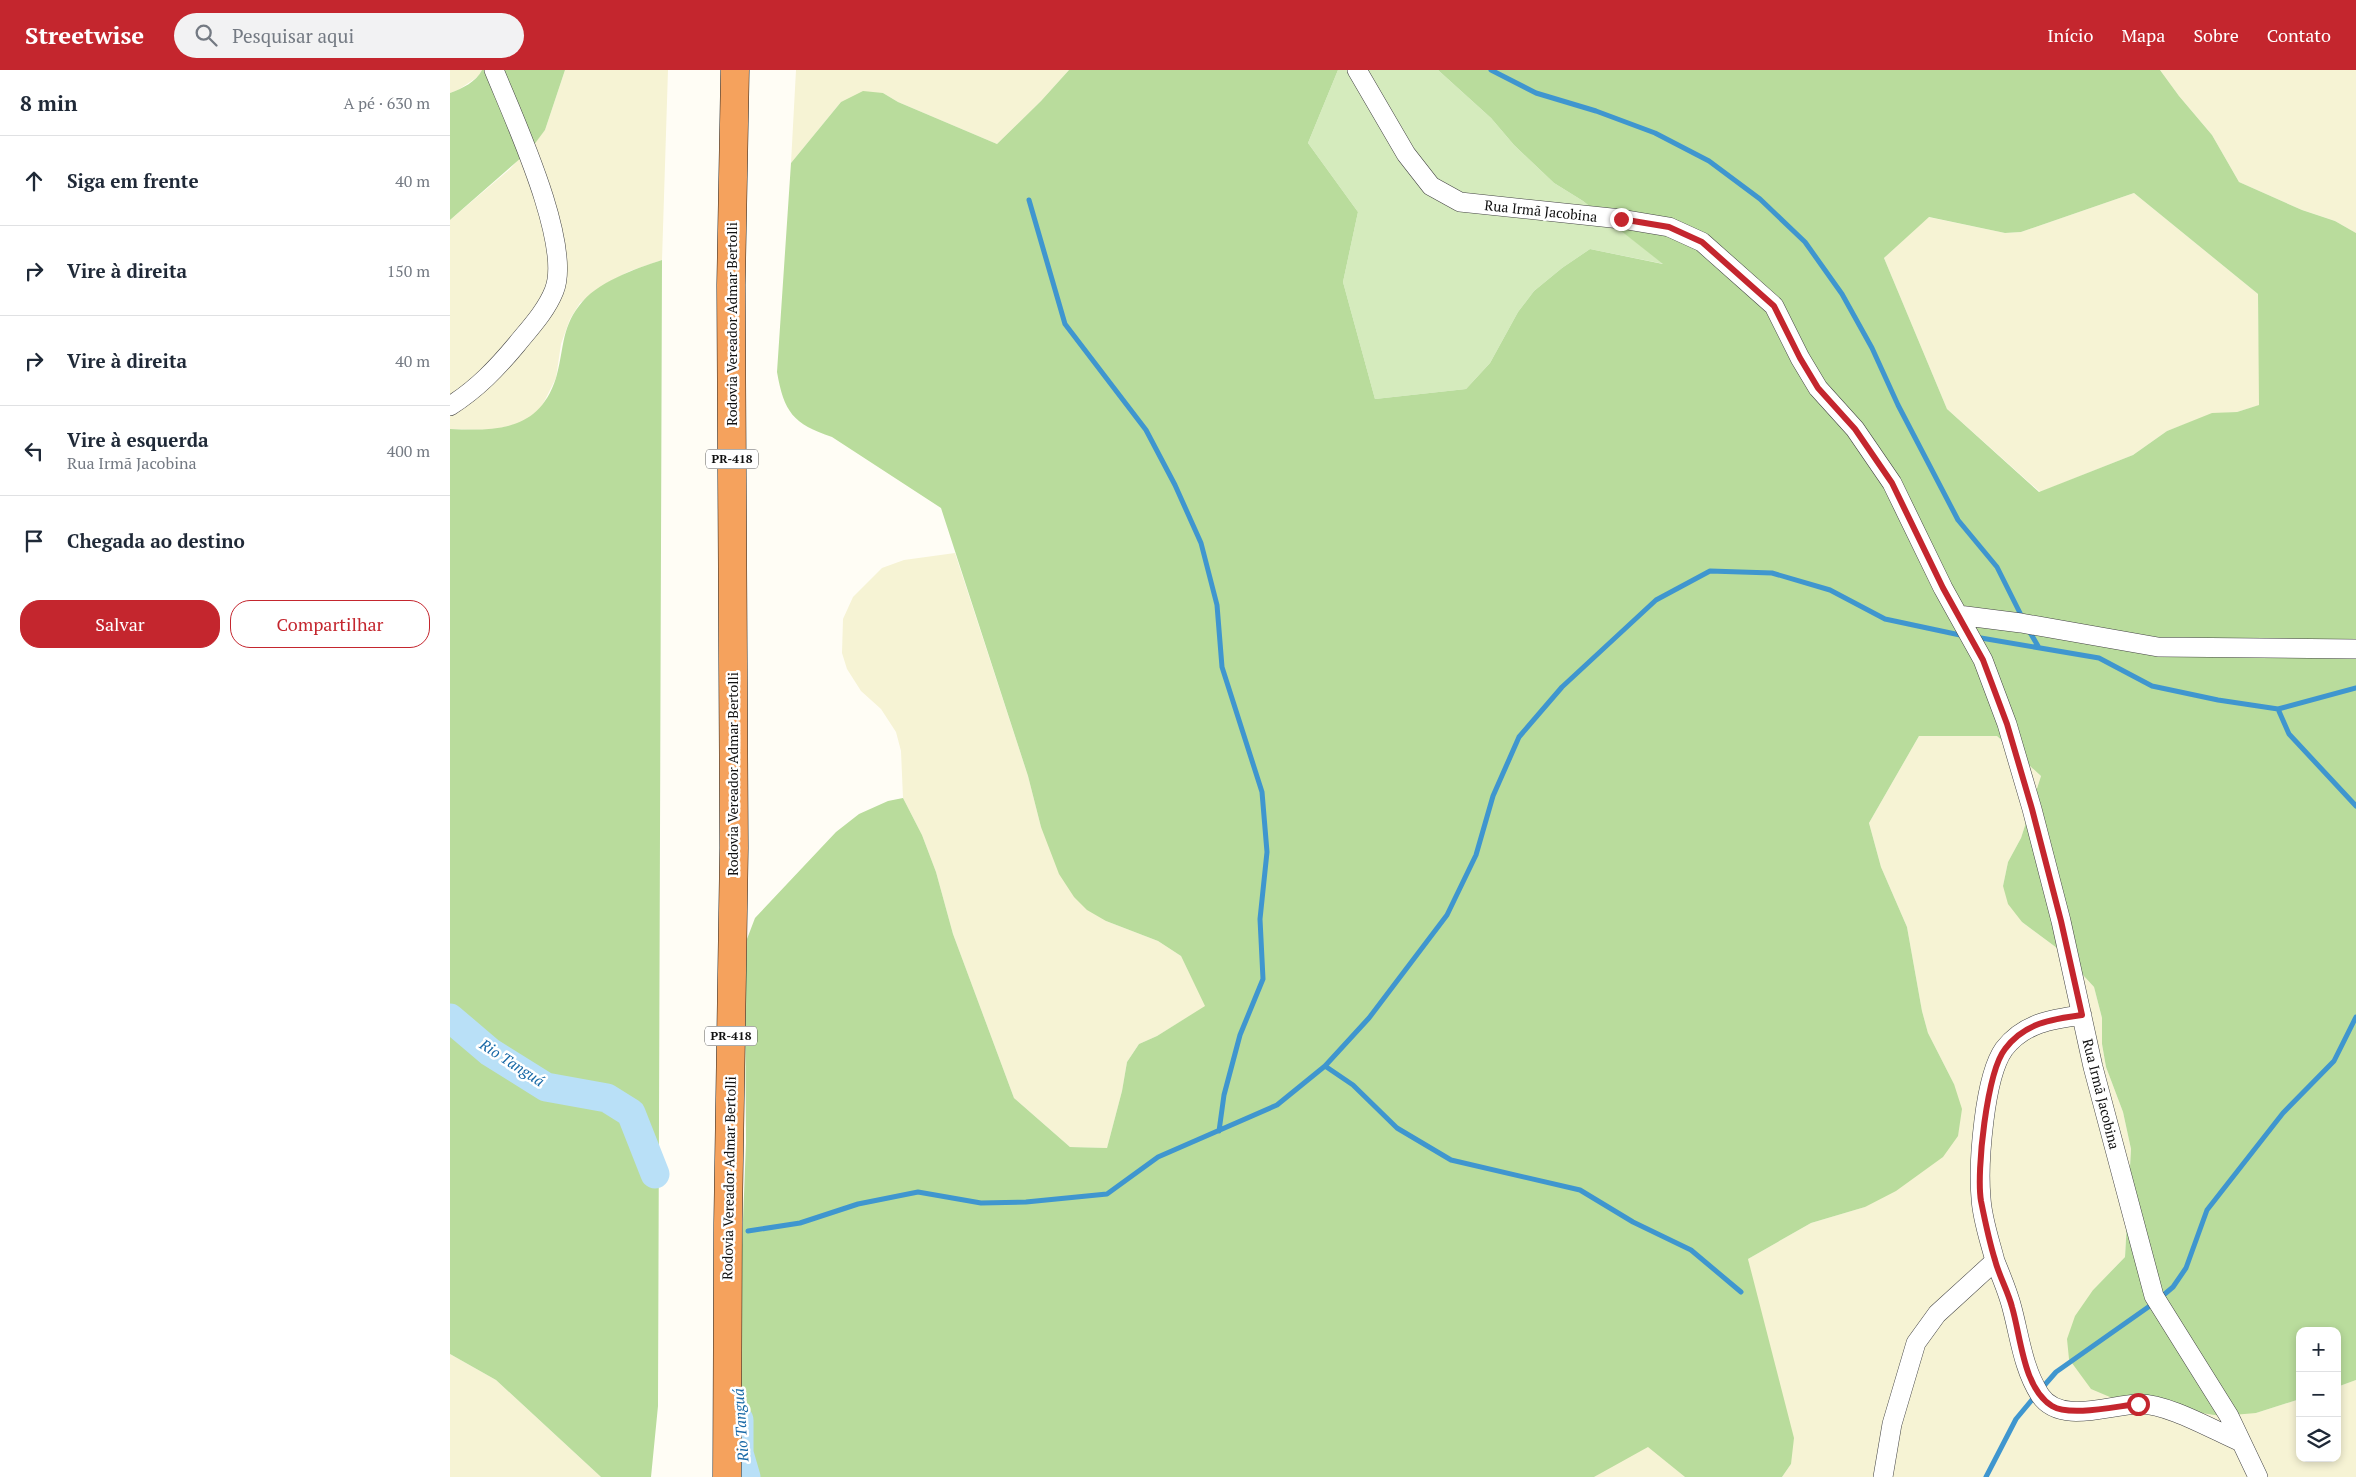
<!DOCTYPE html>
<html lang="pt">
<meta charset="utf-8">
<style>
body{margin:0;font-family:"PT Serif",serif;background:#f2f2f3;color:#1f2937}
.controls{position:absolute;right:15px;bottom:15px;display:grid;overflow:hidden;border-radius:10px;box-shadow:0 2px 8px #0003}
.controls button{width:45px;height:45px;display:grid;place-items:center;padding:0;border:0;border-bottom:1px solid #e0e1e3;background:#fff;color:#1f2937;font:25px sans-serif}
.stop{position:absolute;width:15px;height:15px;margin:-11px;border:4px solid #c4262e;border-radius:50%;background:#fff}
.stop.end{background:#c4262e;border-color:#fff;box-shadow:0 1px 5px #0008}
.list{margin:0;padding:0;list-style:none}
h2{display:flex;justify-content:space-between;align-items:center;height:65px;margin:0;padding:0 20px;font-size:21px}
h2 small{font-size:16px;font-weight:400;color:#747a83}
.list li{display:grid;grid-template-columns:32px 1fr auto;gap:15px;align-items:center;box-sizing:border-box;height:90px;padding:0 20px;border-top:1px solid #e0e1e3}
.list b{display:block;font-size:19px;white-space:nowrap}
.list p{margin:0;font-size:16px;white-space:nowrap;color:#747a83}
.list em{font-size:16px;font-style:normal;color:#747a83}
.actions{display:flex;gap:10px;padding:15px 20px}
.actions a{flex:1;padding:11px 0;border:1px solid #c4262e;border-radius:20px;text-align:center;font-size:18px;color:#c4262e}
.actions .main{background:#c4262e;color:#fff}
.icon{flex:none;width:28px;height:28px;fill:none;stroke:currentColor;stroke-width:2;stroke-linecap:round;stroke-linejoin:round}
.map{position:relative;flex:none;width:1906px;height:1407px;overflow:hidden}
header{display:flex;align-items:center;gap:30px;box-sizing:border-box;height:70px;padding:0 25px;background:#c4262e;color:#fff}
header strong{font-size:24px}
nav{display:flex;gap:28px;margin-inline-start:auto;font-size:18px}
.search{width:350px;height:45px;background:#f2f2f3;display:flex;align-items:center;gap:12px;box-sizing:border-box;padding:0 18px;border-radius:28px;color:#747a83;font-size:19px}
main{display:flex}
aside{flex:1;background:#fff}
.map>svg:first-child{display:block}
.farmland{fill:#f6f3d4}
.green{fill:#d5ebbd}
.forest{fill:#b9dc9c;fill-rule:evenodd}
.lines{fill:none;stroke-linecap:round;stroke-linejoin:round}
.stream{stroke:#3f96cf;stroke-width:5}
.river{stroke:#b9e0f7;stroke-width:29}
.minor-casing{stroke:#444;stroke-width:20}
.highway-casing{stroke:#222;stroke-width:29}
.minor{stroke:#fff;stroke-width:19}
.highway{stroke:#f5a25d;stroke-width:28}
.route{stroke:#c4262e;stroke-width:6}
.labels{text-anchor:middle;stroke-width:5;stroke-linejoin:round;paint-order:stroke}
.shield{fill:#fff;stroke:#585858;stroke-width:1}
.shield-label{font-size:12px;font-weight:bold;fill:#111}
.street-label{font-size:14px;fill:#111;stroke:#fff}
.water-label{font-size:15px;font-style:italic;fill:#1768a6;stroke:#fff}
</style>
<header>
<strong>Streetwise</strong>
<div class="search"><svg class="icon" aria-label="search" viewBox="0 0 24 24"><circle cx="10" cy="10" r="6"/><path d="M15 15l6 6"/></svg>Pesquisar aqui</div>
<nav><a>Início</a><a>Mapa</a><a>Sobre</a><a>Contato</a></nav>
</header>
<main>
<aside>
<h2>8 min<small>A pé · 630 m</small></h2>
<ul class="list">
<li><svg class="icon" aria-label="ahead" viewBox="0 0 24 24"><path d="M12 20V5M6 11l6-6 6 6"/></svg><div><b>Siga em frente</b></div><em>40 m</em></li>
<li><svg class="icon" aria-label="right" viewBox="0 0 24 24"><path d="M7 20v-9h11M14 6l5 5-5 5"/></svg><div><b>Vire à direita</b></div><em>150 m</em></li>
<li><svg class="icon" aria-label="right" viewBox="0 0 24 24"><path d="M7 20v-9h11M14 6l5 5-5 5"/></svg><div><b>Vire à direita</b></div><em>40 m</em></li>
<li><svg class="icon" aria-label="left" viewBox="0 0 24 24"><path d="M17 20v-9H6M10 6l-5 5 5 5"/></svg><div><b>Vire à esquerda</b><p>Rua Irmã Jacobina</p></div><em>400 m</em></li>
<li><svg class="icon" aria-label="arrive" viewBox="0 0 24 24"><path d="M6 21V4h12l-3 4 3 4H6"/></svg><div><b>Chegada ao destino</b></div></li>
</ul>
<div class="actions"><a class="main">Salvar</a><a>Compartilhar</a></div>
</aside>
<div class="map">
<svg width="1906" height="1407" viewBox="0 0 1906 1407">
<rect width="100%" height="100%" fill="#fffdf5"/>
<path class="farmland" d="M 0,0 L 32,0 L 29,6 L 8,20 L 0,23 Z
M 115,0 L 218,0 L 212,190 L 180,201 L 155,214 L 130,233 L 120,249 L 111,274 L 106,308 L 91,338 L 74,352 L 43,360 L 0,359 L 0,150 L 60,99 L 95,60 Z
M 346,0 L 619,0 L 591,31 L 547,74 L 448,32 L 433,23 L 391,32 L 341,93 Z
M 1710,0 L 1906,0 L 1906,163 L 1885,151 L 1852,140 L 1789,112 L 1762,65 L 1729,26 Z
M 1684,123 L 1808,224 L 1810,335 L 1787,342 L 1762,344 L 1717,361 L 1683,385 L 1590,422 L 1497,339 L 1434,188 L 1478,147 L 1555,163 L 1571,162 Z
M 505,483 L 578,706 L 591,757 L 656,851 L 708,871 L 731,886 L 756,936 L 707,966 L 689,974 L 677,992 L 672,1021 L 657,1078 L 620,1077 L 564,1028 L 503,864 L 486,802 L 472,765 L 453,728 L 451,681 L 446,662 L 431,639 L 411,621 L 397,599 L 392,583 L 393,549 L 403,527 L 432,498 L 454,490 Z
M 1469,666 L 1547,666 L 1591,706 L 1571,768 L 1558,792 L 1553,816 L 1572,852 L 1611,881 L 1644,917 L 1652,948 L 1652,974 L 1656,997 L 1673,1042 L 1681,1079 L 1675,1187 L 1643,1220 L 1806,1343 L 1850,1329 L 1850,1388 L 1887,1388 L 1887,1317 L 1906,1310 L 1906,1407 L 1332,1407 L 1341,1394 L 1298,1189 L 1361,1153 L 1415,1137 L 1504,1014 L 1478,963 L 1472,941 L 1457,857 L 1431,797 L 1419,753 Z
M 0,1284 L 46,1310 L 151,1407 L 0,1407 Z
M 1198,1376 L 1235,1407 L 1144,1407 L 1161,1396 Z"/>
<path class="green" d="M 888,0 L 988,0 L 1041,48 L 1064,75 L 1104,113 L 1133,131 L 1214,194 L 1140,179 L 1112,198 L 1084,221 L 1068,242 L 1040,293 L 1016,319 L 925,329 L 893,212 L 908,142 L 858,73 Z"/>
<path class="forest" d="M 32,0 L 115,0 L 95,60 L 80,80 L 0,150 L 0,23 C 12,19 27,11 32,0 Z
M 619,0 L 888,0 L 858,73 L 908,142 L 893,212 L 925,329 L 1016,319 L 1040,293 L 1068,242 L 1084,221 L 1112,198 L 1140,179 L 1213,194 L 1133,131 L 1104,113 L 1064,75 L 1041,48 L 988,0 L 1710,0 L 1729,26 L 1762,65 L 1789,112 L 1852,140 L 1885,151 L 1906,163 L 1906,1310 L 1887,1317 L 1887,1261 L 1850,1261 L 1850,1329 L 1806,1343 L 1771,1346 L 1667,1330 L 1641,1319 L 1619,1289 L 1617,1269 L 1625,1246 L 1643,1220 L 1675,1187 L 1681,1079 L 1673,1042 L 1656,997 L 1652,974 L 1652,948 L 1644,917 L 1611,881 L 1572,852 L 1558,834 L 1553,816 L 1558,792 L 1571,768 L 1591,706 L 1547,666 L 1469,666 L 1419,753 L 1431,797 L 1457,857 L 1472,941 L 1478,963 L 1504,1014 L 1512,1039 L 1508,1066 L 1493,1087 L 1446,1121 L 1415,1137 L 1361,1153 L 1298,1189 L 1344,1368 L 1341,1394 L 1332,1407 L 1235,1407 L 1198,1377 L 1144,1407 L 283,1407 L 296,1073 L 295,919 L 297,869 L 305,848 L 386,762 L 409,744 L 438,731 L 453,728 L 472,765 L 486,802 L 503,864 L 564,1028 L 620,1077 L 657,1078 L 672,1021 L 677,992 L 689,974 L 707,966 L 755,936 L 731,886 L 708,871 L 656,851 L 637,840 L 624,827 L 609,804 L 591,757 L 578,706 L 491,438 L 382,367 C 343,354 334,342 327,302 L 341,93 L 391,32 L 413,21 L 433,23 L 448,32 L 547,74 L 591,31 ZM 1684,123 L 1808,224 L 1809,335 L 1787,342 L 1762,343 L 1717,361 L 1683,385 L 1589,422 L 1497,339 L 1434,188 L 1479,147 L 1555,163 L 1571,162 Z
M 212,190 L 208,1336 L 201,1407 L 151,1407 L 46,1310 L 0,1284 L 0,359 C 47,361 89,361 106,308 C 114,281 111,259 129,236 C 146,212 185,199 212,190 Z"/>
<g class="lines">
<path class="stream" d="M 1041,0 L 1086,23 L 1146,41 L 1205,63 L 1259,91 L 1310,129 L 1355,172 L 1392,224 L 1422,278 L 1448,335 L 1508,450 L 1547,497 L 1573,549
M 579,130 L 615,254 L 696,360 L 725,415 L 751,473 L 767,535 L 772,597 L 812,722 L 817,782 L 810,849 L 813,909 L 790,965 L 774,1025 L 769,1061
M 1578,559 L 1588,576
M 1531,568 L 1649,588 L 1702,616 L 1768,630 L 1828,639 L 1906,618
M 1828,639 L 1839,664 L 1906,736
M 875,996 L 903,1015 L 947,1058 L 1001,1090 L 1130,1120 L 1183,1152 L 1241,1180 L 1291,1222
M 298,1161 L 350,1153 L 408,1134 L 468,1122 L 531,1133 L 576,1132 L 657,1124 L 708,1087 L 827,1035 L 875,996 L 919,948 L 997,845 L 1026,785 L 1043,726 L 1069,667 L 1112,617 L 1206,530 L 1260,501 L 1322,503 L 1380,520 L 1435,549 L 1510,565
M 1710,1228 L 1723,1217 L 1736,1198 L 1757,1140 L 1833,1043 L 1884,991 L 1906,947
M 1592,1318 L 1606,1302 L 1704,1233
M 1536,1407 L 1566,1349 L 1586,1325"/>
<path class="river" d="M 0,948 L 40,982 L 96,1017 L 157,1028 L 181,1043 L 205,1104
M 289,1350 L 289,1383 L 296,1407"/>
<defs>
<path id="minor" d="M 907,0 L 956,84 L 981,116 L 1010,132 L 1171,149 L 1219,157 L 1252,172 L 1324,236 L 1350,288 L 1368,318 L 1405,359 L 1442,413 L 1493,518 L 1533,590 L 1557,654 L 1582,739 L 1611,851 L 1643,997 L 1704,1226 L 1779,1346 L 1808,1407
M 0,336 C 27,319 47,298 67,274 C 80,258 96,241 104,221 C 123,175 63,47 44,0
M 1508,545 L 1571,553 L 1708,577 L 1906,579
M 1545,1191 C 1540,1171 1532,1149 1531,1128 C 1528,1094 1534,1007 1554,979 C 1574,953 1602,949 1632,945
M 1433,1407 L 1442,1354 L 1466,1273 L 1487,1244 L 1545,1191 C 1551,1206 1558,1222 1562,1238 C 1570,1268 1573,1298 1590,1325 C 1610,1355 1659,1335 1688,1334 C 1717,1333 1763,1360 1791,1372"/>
<path id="highway" d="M 277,1407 L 278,1153 L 284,778 L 281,215 L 285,0"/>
</defs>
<use href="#minor" class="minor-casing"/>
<use href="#highway" class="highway-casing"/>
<use href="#minor" class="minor"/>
<use href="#highway" class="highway"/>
</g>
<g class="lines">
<path class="route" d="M 1171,149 L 1219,157 L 1252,172 L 1324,236 L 1350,288 L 1368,318 L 1405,359 L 1442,413 L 1493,518 L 1533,590 L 1557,654 L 1582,739 L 1611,851 L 1632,945 C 1602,949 1574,953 1555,979 C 1537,1002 1526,1102 1531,1131 C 1535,1151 1539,1171 1545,1190 C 1549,1206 1558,1221 1562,1237 C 1571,1267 1573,1318 1602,1336 C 1620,1347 1667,1336 1688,1334"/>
</g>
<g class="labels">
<g class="shield">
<rect x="256" y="379.5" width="52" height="19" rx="4"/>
<rect x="255" y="956.5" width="52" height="19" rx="4"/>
</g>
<g class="shield-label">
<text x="282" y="393">PR-418</text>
<text x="281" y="970">PR-418</text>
</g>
<g class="street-label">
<text transform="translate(1091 141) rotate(6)" y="5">Rua Irmã Jacobina</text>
<text transform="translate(282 254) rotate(-90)" y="5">Rodovia Vereador Admar Bertolli</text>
<text transform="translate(283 704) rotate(-90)" y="5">Rodovia Vereador Admar Bertolli</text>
<text transform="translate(1651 1024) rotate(76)" y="5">Rua Irmã Jacobina</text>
<text transform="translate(279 1108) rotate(-89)" y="5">Rodovia Vereador Admar Bertolli</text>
</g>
<g class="water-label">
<text transform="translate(62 993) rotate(33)" y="5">Rio Tanguá</text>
<text transform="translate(291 1355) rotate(-94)" y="5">Rio Tanguá</text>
</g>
</g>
</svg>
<div class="controls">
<button>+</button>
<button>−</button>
<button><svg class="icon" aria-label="layers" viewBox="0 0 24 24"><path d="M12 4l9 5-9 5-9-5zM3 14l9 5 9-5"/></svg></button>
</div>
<div class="stop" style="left:1688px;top:1334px"></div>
<div class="stop end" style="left:1171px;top:149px"></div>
</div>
</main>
